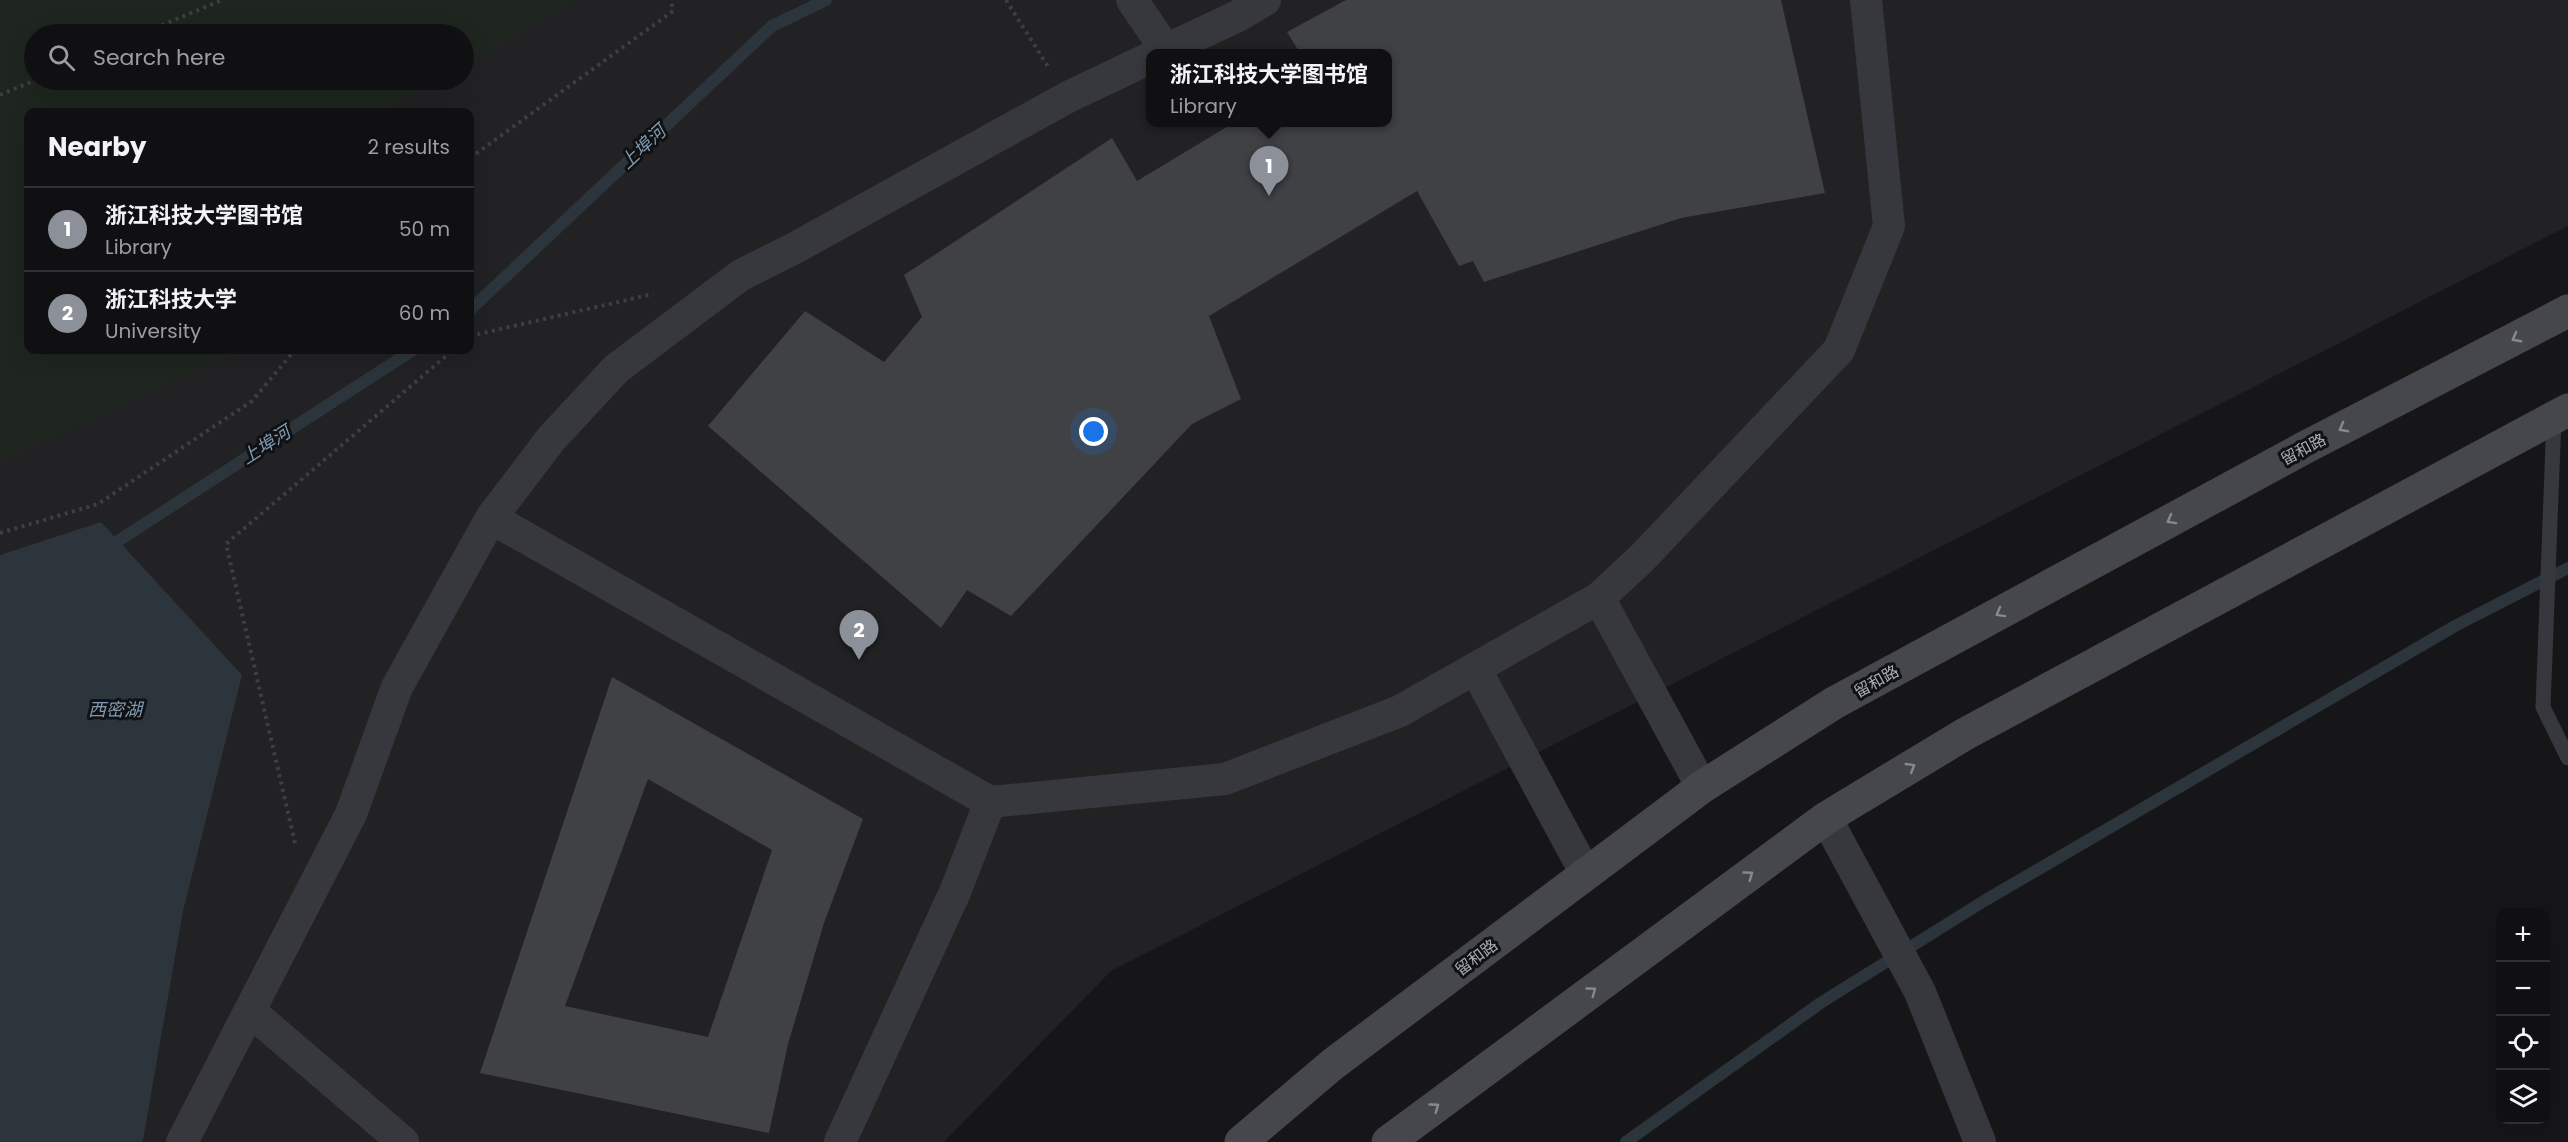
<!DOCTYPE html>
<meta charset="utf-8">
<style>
body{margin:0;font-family:Poppins,"Noto Sans SC",sans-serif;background:#1e1e20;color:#f1f3f6}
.controls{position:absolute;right:18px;bottom:18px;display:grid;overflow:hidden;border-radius:12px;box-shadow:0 6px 24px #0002}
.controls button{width:54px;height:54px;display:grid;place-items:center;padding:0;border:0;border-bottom:2px solid #303032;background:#101012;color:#f1f3f6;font:30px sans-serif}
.you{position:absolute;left:1094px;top:432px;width:21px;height:21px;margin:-15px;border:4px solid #fff;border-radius:50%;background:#1a73e8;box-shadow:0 0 0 9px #1a73e833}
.badge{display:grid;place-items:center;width:39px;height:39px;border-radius:50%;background:#8c9099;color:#fff;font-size:20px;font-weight:700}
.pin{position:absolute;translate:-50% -50px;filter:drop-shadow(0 2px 3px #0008)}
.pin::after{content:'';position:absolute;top:32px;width:21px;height:18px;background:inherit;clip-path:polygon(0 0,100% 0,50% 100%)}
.popup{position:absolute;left:1146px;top:49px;width:246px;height:78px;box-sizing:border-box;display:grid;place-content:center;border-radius:12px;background:#101012;filter:drop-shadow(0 2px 4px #0005);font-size:20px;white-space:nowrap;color:#9c9d9f}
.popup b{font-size:22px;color:#f1f3f6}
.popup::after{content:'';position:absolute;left:50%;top:100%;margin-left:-12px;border:12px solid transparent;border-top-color:#101012}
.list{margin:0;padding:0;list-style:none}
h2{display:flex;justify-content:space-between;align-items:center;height:78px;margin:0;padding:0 24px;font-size:26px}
h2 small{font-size:20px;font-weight:400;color:#9c9d9f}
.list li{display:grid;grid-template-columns:39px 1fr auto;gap:18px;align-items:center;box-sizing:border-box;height:84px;padding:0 24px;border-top:2px solid #303032}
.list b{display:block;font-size:22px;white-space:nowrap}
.list p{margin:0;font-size:20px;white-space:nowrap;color:#9c9d9f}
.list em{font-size:20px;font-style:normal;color:#9c9d9f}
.icon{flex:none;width:33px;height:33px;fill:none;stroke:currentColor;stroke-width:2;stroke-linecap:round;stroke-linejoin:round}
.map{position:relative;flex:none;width:2568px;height:1142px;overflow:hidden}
.search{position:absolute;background:#101012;box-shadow:0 6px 24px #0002;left:24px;top:24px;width:450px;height:66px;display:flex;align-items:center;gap:15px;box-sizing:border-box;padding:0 21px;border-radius:33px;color:#9c9d9f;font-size:22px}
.panel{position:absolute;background:#101012;box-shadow:0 6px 24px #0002;left:24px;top:108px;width:450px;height:246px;border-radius:12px}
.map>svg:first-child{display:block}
.built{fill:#222225;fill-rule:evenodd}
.green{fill:#1e261f}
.water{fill:#2c353c}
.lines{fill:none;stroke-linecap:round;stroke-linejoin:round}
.stream{stroke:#2c353c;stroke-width:12}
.building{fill:#404145;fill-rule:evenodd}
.path{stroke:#3d3f44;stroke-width:4;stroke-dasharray:3 4.5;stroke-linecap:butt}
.service{stroke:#37383d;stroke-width:15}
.minor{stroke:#37383d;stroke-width:32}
.secondary{stroke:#45474d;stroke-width:33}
.oneway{stroke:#858993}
.labels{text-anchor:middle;stroke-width:6;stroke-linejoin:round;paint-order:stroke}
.street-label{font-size:16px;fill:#a8adb8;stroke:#111113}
.water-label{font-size:18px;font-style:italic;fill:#7f9bb3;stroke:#111113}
</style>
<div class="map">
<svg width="2568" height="1142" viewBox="0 0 2568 1142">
<rect width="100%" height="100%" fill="#161618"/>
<path class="built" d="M 0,0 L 2568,0 L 2568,226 L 1111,971 L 944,1142 L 0,1142 ZM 34,34 L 464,34 L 464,80 L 34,80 ZM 1150,53 L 1388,53 L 1388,122 L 1150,122 ZM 28,112 L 470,112 L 470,350 L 28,350 Z"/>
<path class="green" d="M 0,0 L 576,0 L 464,65 L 464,34 L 34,34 L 34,80 L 438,80 L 381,112 L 28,112 L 28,350 L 233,350 L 230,356 L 0,461 Z"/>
<path class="water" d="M 101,522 L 242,675 L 183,911 L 143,1140 L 142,1142 L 0,1142 L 0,555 Z"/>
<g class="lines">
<path class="stream" d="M 470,310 L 772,26 L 826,0
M 118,541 L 413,350
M 1626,1142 L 1822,1002 L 1984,901 L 2455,626 L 2568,568"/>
</g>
<path class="building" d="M 1346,0 L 1781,0 L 1825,193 L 1681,218 L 1484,282 L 1473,261 L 1459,266 L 1417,191 L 1209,316 L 1241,399 L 1192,424 L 1011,616 L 967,590 L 941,628 L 708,426 L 805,311 L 884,362 L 922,317 L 904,275 L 1112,138 L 1137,181 L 1235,122 L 1388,122 L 1388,53 L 1300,53 L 1287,32 Z
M 612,677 L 863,819 L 824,923 L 788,1044 L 769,1133 L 480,1073 ZM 648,779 L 772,850 L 708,1037 L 565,1006 Z"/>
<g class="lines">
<path class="path" d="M 1006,0 L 1049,68
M 141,34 L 222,0
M 0,95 L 36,80
M 470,158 L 673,11 L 671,0
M 470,336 L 653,294
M 0,533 L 98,504 L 252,401 L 295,350
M 295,843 L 226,544 L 453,350"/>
<path class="service" d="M 2554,417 L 2543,707 L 2568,758"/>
<path class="minor" d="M 1132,0 L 1166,50
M 1159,53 L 1238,16 L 1265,0
M 491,518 L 990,802 L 1225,779 L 1400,711 L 1599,598 L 1642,558 L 1839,350 L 1889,226 L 1866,0
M 1599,598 L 1702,787
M 1475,668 L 1586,874
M 1826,818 L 1920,992 L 1980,1142
M 250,1011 L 403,1142
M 182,1142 L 351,814 L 397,687 L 491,518 L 551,439 L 616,369 L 741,275 L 793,249 L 1068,97 L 1150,58
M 840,1142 L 955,892 L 990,802"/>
<path class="secondary" d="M 1241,1142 L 1333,1064 L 1702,787 L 1834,703 L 2304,448 L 2568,311
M 1388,1142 L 1826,818 L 1965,734 L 2568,410"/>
</g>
<defs><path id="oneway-chevron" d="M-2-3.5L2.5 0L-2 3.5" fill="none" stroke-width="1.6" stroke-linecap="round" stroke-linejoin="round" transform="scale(1.5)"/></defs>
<g class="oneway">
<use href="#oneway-chevron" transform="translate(2516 338) rotate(152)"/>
<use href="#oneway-chevron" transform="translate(2343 428) rotate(152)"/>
<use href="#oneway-chevron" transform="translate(2171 520) rotate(151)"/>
<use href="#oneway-chevron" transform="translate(2000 613) rotate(151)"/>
<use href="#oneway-chevron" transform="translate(1911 767) rotate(-31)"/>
<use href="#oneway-chevron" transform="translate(1749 875) rotate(-36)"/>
<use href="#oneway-chevron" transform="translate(1592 991) rotate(-36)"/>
<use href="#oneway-chevron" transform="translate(1435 1107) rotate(-36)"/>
</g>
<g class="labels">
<g class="street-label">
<text transform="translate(2303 449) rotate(-28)" y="6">留和路</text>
<text transform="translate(1876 681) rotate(-29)" y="6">留和路</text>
<text transform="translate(1476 957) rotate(-37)" y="6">留和路</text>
</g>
<g class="water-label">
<text transform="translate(643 147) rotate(-43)" y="6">上埠河</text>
<text transform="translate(266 445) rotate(-33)" y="6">上埠河</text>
<text x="115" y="716">西密湖</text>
</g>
</g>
</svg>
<div class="controls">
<button>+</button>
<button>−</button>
<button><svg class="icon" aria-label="locate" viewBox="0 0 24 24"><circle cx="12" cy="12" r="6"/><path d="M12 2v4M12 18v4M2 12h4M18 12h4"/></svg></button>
<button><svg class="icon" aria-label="layers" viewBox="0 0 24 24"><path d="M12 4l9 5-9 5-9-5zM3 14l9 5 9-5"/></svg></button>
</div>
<div class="you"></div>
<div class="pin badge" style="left:1269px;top:196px">1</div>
<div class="popup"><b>浙江科技大学图书馆</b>Library</div>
<div class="pin badge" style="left:859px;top:660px">2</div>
<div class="search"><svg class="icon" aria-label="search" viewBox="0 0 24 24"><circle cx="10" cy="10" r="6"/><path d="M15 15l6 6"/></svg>Search here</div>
<section class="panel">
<h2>Nearby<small>2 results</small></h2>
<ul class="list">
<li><span class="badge">1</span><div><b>浙江科技大学图书馆</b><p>Library</p></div><em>50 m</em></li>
<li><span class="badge">2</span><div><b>浙江科技大学</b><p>University</p></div><em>60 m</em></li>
</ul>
</section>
</div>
